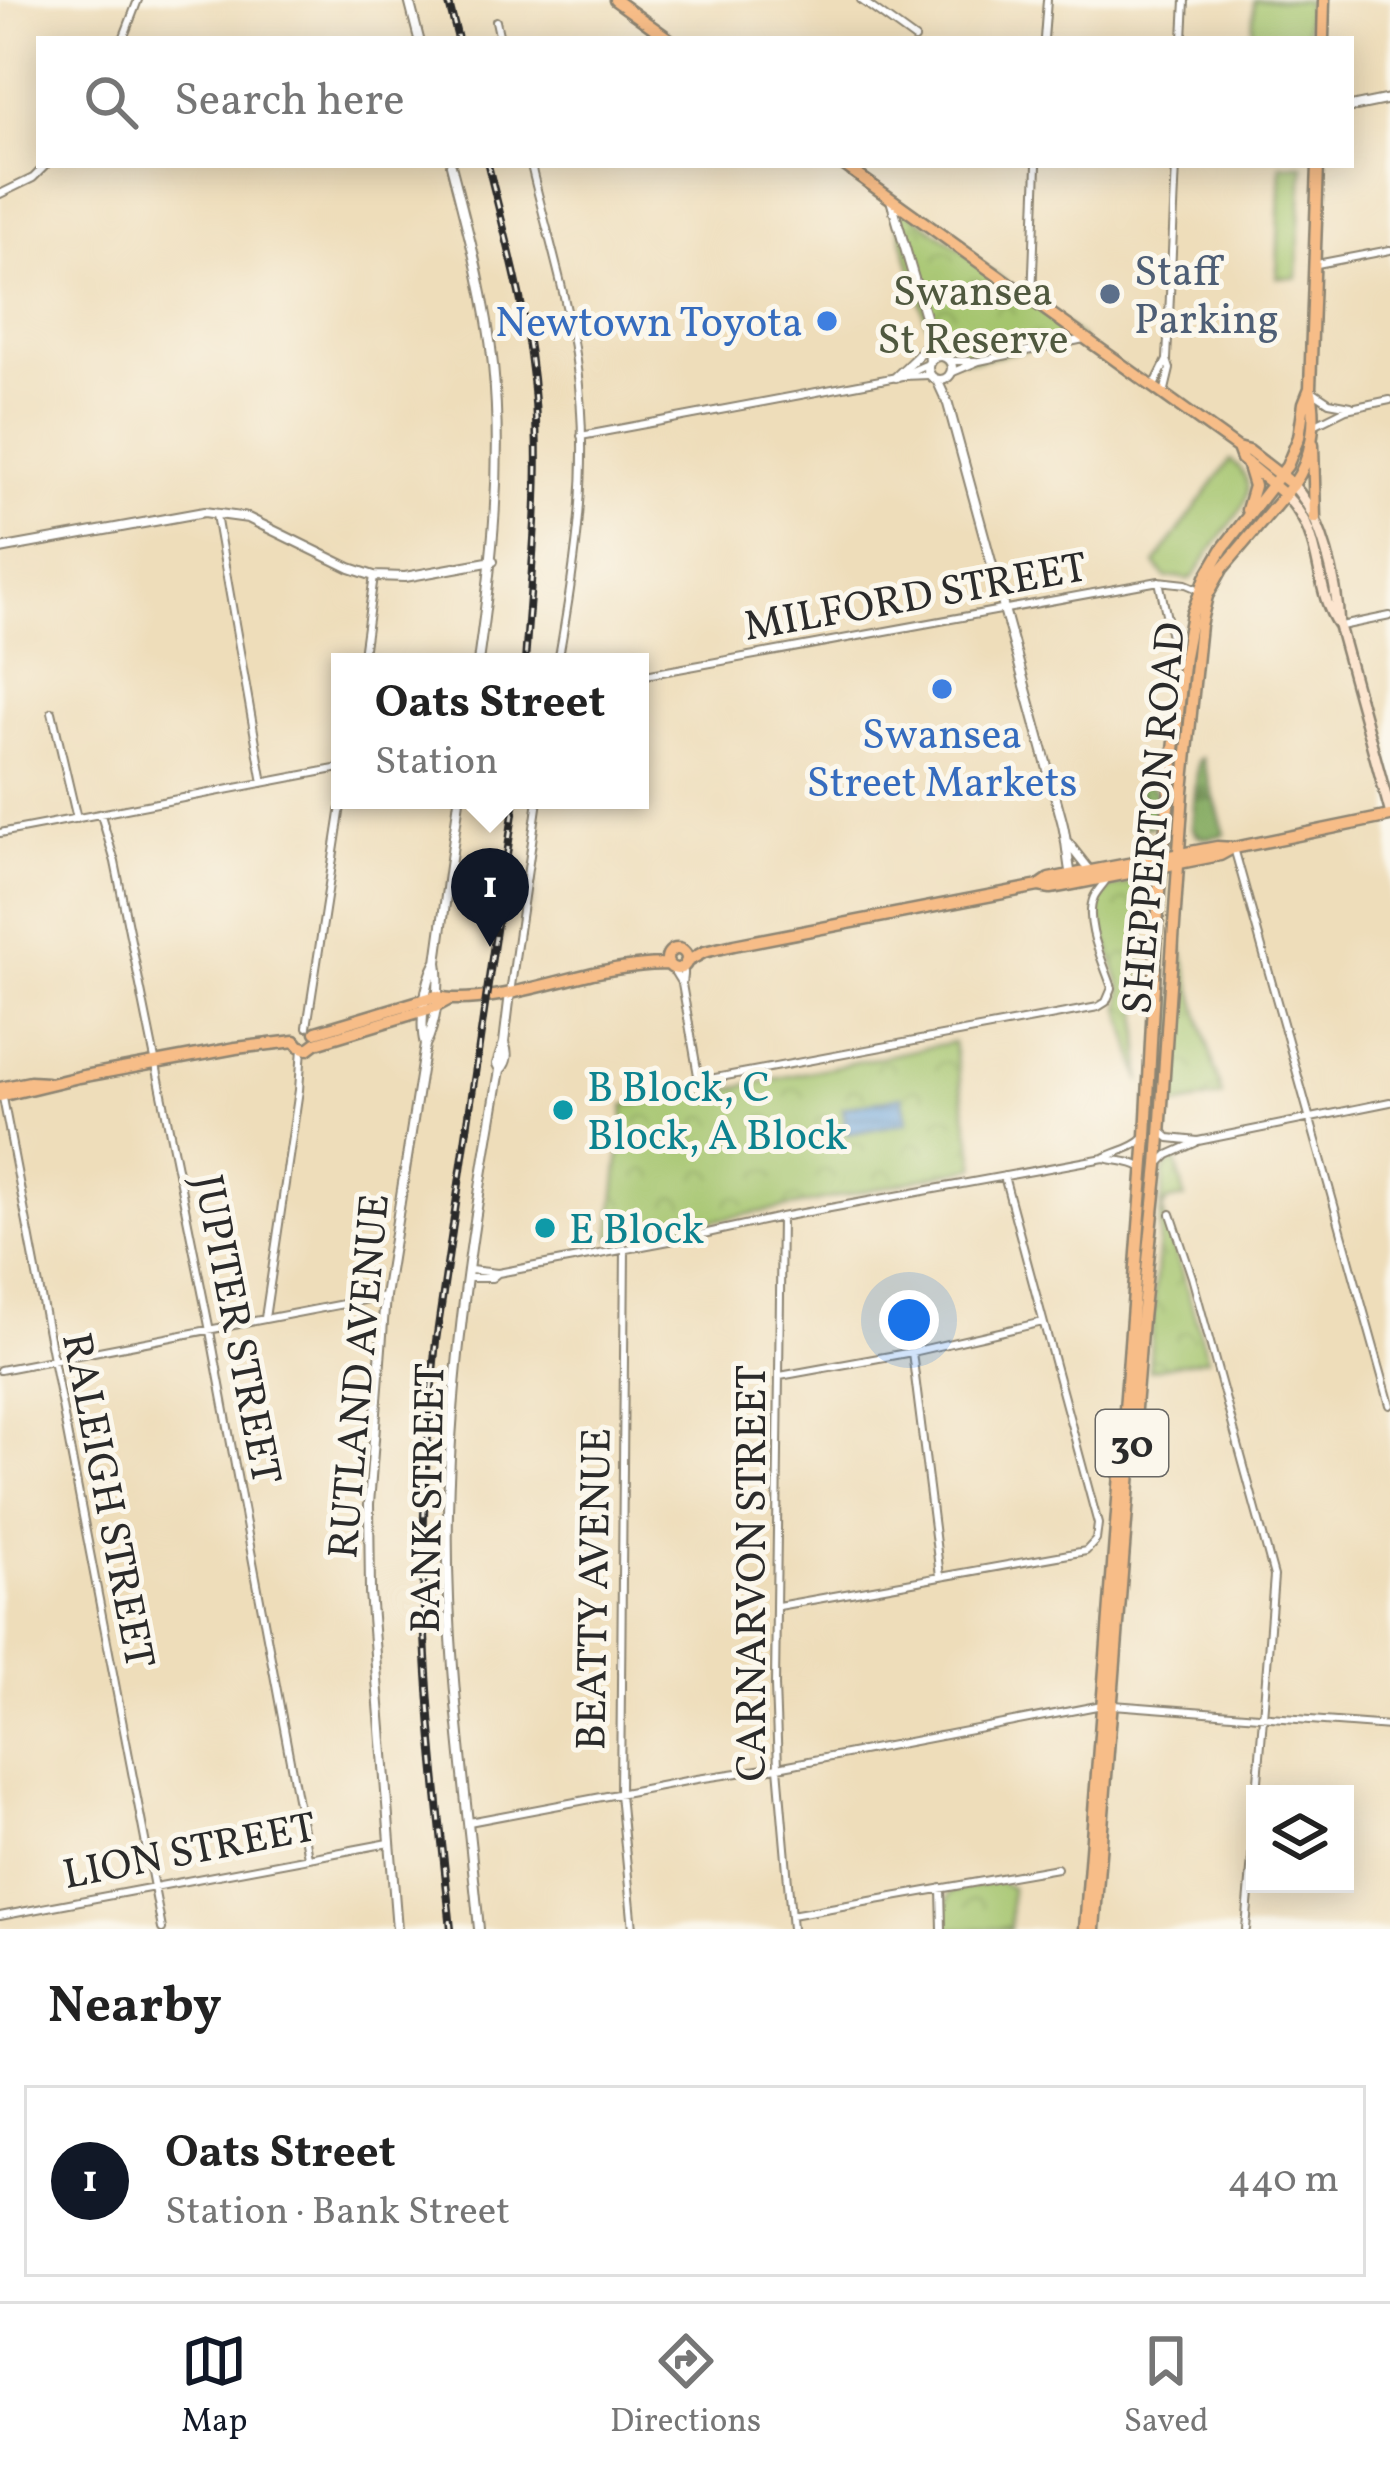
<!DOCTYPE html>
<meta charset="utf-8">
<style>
body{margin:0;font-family:Vollkorn,serif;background:#f2f2f2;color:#222}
.controls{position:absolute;right:36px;bottom:36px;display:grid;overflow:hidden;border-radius:0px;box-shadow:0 6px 30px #0003}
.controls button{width:108px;height:108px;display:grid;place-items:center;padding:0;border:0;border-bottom:3px solid #e0e0e0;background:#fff;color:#222;font:60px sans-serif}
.you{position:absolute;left:909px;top:1320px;width:42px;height:42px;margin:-30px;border:9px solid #fff;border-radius:50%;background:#1a73e8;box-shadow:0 0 0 18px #1a73e833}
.badge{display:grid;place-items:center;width:78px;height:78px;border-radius:50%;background:#111827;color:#fff;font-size:39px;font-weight:700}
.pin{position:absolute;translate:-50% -99px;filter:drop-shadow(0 3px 6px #0008)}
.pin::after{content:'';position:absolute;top:63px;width:42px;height:36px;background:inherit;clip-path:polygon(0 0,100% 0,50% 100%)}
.popup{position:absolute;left:331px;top:653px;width:318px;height:156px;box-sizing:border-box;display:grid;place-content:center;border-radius:0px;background:#fff;filter:drop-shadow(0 3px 9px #0005);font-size:39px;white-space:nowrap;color:#767676}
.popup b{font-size:45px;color:#222}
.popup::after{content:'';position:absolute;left:50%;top:100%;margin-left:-24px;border:24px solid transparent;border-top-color:#fff}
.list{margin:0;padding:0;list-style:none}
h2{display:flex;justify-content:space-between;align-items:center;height:156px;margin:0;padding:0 48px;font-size:51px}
h2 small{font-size:39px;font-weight:400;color:#767676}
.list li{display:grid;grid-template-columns:78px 1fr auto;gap:36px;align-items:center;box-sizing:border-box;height:192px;margin:0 24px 24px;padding:0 24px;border:3px solid #e0e0e0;border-radius:0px}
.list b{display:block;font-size:45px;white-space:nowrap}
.list p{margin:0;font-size:39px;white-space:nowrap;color:#767676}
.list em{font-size:39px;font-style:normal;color:#767676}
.icon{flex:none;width:66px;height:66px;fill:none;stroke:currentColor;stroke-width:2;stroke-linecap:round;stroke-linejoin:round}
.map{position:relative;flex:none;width:1390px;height:1929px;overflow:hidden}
.search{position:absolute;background:#fff;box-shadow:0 6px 30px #0003;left:36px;right:36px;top:36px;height:132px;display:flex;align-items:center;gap:30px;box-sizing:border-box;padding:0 42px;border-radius:0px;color:#767676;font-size:45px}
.sheet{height:372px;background:#fff}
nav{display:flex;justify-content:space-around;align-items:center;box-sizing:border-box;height:168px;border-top:3px solid #e0e0e0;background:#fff;font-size:33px;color:#767676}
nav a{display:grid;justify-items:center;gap:6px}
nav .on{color:#111827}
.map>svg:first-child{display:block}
.green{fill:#a5c56e;stroke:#68784c;stroke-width:3}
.forest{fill:url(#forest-firs);stroke:#586a46;stroke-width:3}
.park{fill:url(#park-crowns);stroke:#68784c;stroke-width:3}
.water{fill:url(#water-rules);stroke:#4b6782;stroke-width:3}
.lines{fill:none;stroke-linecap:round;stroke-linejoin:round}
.minor-casing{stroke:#8c8472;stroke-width:10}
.tertiary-casing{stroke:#8c8472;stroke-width:12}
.secondary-casing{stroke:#8c8472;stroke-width:14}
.primary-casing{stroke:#8c8472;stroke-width:15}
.trunk-casing{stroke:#8c8472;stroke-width:15}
.minor{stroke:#fff;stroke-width:6}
.tertiary{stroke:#fff;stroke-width:8}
.secondary{stroke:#fce5cf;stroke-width:9}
.primary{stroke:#f7bd88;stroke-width:10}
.trunk{stroke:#f7bd88;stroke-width:10}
.rail-casing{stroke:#2b2b2b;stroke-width:8}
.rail{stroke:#fbf7ec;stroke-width:3;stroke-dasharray:9;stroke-linecap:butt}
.service-dot{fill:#5c6f8a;stroke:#fbf7ec;stroke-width:4.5}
.shop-dot{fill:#3f7fe0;stroke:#fbf7ec;stroke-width:4.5}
.culture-dot{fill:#0f9aa8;stroke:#fbf7ec;stroke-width:4.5}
.labels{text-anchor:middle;stroke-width:10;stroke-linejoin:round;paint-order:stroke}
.shield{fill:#fbf7ec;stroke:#696865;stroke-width:3}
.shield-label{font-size:39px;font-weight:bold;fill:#2b2b2b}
.service-label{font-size:42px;fill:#4e5e75;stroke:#fbf7ec;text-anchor:start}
.park-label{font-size:42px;fill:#50593f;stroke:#fbf7ec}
.shop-label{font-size:42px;fill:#366cbe;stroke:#fbf7ec;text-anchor:end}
.street-label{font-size:42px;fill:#2b2b2b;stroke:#fbf7ec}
.culture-label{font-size:42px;fill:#0d838f;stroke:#fbf7ec;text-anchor:start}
</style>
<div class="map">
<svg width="1390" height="1929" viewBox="0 0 1390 1929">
<defs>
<pattern id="forest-firs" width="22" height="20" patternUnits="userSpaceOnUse" patternTransform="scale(3)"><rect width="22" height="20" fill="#84aa61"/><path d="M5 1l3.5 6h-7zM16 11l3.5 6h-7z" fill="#6c8b50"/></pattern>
<pattern id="park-crowns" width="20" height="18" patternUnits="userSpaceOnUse" patternTransform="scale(3)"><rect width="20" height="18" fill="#a5c56e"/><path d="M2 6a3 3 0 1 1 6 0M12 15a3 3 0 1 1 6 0" fill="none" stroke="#8ea95f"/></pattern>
<pattern id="water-rules" width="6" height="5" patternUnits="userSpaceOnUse" patternTransform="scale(3)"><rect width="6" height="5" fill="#6ba3da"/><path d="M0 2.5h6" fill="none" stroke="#5885b1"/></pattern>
</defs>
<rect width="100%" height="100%" fill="#fbf7ec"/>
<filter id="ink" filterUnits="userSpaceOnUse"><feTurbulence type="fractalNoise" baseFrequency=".00833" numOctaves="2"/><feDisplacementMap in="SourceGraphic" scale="24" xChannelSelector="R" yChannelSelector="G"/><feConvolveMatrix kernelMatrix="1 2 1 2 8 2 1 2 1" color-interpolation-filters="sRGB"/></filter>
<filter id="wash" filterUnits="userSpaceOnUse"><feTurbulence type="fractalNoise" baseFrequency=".004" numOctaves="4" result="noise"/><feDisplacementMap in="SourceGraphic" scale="48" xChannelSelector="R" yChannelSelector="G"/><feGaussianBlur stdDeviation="2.7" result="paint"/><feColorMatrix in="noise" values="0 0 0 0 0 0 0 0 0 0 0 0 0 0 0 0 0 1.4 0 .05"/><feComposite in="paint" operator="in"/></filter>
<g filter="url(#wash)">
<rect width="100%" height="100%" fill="#eeddba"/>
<path class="green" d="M 1254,0 L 1307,0 L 1306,39 L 1252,39 Z
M 1281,165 L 1303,165 L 1297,278 L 1277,277 Z
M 1230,460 C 1268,488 1236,515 1217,542 C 1209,552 1202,564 1195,575 L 1188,580 L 1178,577 L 1166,578 L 1155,564 Z"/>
<path class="forest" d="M 1202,758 L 1225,834 C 1211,838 1199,842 1192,827 L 1198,760 Z
M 1146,784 L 1156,790 L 1155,825 L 1146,828 L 1135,787 Z"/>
<path class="park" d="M 891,199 L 1082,338 L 977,360 L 948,359 L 926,321 Z
M 1139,881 L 1145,885 L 1148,898 L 1139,984 L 1141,1082 L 1121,1008 L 1122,990 L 1098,914 L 1099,902 L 1109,888 Z
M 1180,943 L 1222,1096 L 1170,1107 Z
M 953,1042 L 976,1167 L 800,1205 L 610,1239 L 625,1105 L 692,1096 Z
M 1176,1160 L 1185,1198 L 1168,1201 L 1162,1209 L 1208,1358 L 1149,1370 L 1164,1172 L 1170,1162 Z
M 997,1881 L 1011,1888 L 1010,1929 L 947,1929 L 946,1905 L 951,1892 Z"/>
<path class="water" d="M 902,1096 L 908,1122 L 847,1134 L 842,1108 Z"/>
</g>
<g filter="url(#ink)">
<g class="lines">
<defs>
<path id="minor" d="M 861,0 L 915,39
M 496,21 L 500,39
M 123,39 L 138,0
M 1044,39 L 1047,0
M 1183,39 L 1185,0
M 531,165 C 546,230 567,295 576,361 C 591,463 576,562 558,662
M 0,194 L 33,178 L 46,165
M 1317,264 L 1390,250
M 1032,299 L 1037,165
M 950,361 L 976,361
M 951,373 L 979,361 L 1084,339
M 905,374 L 928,364
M 1153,388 L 1167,360
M 1314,392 L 1329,402 L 1351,406
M 1164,394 L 1170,369 L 1167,360 L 1176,165
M 1314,425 L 1346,409 L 1390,400
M 581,436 L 902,376 L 930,375
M 216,515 L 263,783
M 1159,581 L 1171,637
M 1341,626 L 1390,616
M 362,662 L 374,576
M 640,676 L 1159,581 L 1186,584 L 1200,590
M 52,712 L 77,819
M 101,815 L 115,862 L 210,1331 L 308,1857
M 0,833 L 340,768
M 1234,848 L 1390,1405
M 684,966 L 682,984 L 699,1081 L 1098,1007 L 1106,1002 L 1112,988 C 1104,963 1083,923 1094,897 C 1097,891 1102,886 1106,880
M 672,968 L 680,981
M 510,993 L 538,800
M 307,1027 L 342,800
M 3,1098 L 162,1929
M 1161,1131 L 1169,1138 L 1198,1141 L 1390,1102
M 1104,1158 C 1117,1162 1131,1160 1142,1168
M 1160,1163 L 1168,1155 L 1195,1143
M 1171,1214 L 1192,1277 L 1274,1576 L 1257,1794
M 781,1217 L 775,1686 L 778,1767 L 792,1929
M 625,1249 L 620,1794 L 633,1929
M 470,1270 L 498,1273
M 469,1278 L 492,1278 L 498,1273 L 680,1239 L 781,1217 L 1104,1158 C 1117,1151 1133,1149 1143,1139
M 265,1318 L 299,1090 L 302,1048
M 912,1352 L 940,1576
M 0,1370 L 385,1296
M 780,1376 L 912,1352 L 1043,1322
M 778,1606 L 1086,1551 L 1096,1540 L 1098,1524 L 1004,1176
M 1113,1705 L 1390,1726
M 469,1822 L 697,1779 L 778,1767 L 1102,1705
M 941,1888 L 942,1929
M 791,1915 L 1057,1868
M 0,1916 L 389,1843
M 1246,1929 L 1255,1822"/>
<path id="tertiary" d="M 409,0 L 419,39
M 1351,107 L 1390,99
M 451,165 C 468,231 486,297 493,365 C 503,465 492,563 478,662
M 891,200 L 927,323 L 930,362
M 927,324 L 947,358
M928 368a12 12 0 1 1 24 0a12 12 0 1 1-24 0Z
M 896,377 L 917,357 L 927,343
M 937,380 L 948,404 L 1062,821 C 1067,840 1067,857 1071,876
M 0,549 L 204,512 L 248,518 L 350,568 L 374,576 L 405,577 L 493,561
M 1068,843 L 1090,871
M 425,1045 C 419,1023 425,983 436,963
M 500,1070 L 497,1064 L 504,1043 L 510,993
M 397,1929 L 370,1592 L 369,1504 L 385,1296 L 425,1045 C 436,1025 441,985 437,962 L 459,800
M 479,1929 C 466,1790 445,1651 448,1512 C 451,1364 474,1215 500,1070 C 508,1062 508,1052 504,1043"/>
<path id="secondary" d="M 1293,485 C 1323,518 1337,582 1339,626 L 1390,811
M 1285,495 C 1327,537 1311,586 1339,626"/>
<path id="primary" d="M 615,0 L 669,39
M 844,165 L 1238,448 L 1249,451 L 1293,485
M 1238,448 L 1242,459 L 1285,495
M 1039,886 L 1051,888 L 1073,884 L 1220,855 L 1231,849
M667 959a10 10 0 1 1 20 0a10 10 0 1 1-20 0Z
M 686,962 L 704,952 L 734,945 L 1039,886 L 1049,879 L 1217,847 L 1234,848 L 1390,816
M 316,1032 L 436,996 C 471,1008 555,982 593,973 C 618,968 643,964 668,964
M 295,1041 L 299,1046 L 308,1049 L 316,1043 L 435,1007 L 448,1000
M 0,1088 L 30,1082 L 47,1083
M 0,1096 L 79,1077 L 236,1048 L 295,1041"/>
<path id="trunk" d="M 1323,39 L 1324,0
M 1313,444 L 1315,518
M 1247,463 L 1254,486 L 1247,510
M 1085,1929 L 1146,1136 L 1159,891 L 1184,656 L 1192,614 L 1206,577 L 1223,548 L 1287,466 L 1299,437 L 1304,403 L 1310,388
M 1094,1929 L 1142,1319 L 1158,1165 L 1183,791 L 1200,625 L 1207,596 L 1222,569 L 1293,485 C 1312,459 1318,419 1310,388 L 1318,165"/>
</defs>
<use href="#minor" class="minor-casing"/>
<use href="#tertiary" class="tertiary-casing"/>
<use href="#secondary" class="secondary-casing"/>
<use href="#primary" class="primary-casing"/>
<use href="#trunk" class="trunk-casing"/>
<use href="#minor" class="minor"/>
<use href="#tertiary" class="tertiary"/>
<use href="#secondary" class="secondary"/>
<use href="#primary" class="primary"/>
<use href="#trunk" class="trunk"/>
<defs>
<path id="rail" d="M 448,0 L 458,39
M 488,165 C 507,243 530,322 535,402 C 541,488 531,576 525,662
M 451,1929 C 440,1822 427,1715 424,1608 C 421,1519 427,1430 436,1341 L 515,800"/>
</defs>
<use href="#rail" class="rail-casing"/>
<use href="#rail" class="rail"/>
</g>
</g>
<circle class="service-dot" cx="1110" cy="294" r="12"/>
<g class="shop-dot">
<circle cx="827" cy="321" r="12"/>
<circle cx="942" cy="689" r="12"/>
</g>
<g class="culture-dot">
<circle cx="563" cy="1110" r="12"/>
<circle cx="545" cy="1228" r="12"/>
</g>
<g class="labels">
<rect class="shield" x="1096" y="1410" width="72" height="66" rx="9"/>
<g class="shield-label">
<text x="1132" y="1457">30</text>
</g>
<g class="service-label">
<text x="1134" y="285">Staff<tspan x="1134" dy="48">Parking</tspan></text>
</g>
<g class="park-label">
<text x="973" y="305">Swansea<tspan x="973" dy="48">St Reserve</tspan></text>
</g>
<g class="shop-label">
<text x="803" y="336">Newtown Toyota</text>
<text x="942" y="748" text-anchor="middle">Swansea<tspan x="942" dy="48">Street Markets</tspan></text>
</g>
<g class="street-label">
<text transform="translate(915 595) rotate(-10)" y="15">MILFORD STREET</text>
<text transform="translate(1152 818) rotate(-85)" y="15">SHEPPERTON ROAD</text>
<text transform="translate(239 1329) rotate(79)" y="15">JUPITER STREET</text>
<text transform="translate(357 1376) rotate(-85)" y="15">RUTLAND AVENUE</text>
<text transform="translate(426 1498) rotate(-89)" y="15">BANK STREET</text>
<text transform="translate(110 1500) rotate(79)" y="15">RALEIGH STREET</text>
<text transform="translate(750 1573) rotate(-90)" y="15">CARNARVON STREET</text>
<text transform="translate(592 1589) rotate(-89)" y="15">BEATTY AVENUE</text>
<text transform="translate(189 1849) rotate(-11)" y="15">LION STREET</text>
</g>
<g class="culture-label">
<text x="587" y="1101">B Block, C<tspan x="587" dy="48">Block, A Block</tspan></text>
<text x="569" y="1243">E Block</text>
</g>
</g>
</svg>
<div class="controls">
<button><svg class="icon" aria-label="layers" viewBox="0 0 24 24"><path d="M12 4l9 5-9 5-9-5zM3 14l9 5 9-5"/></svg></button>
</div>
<div class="you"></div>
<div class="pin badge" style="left:490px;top:947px">1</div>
<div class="popup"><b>Oats Street</b>Station</div>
<div class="search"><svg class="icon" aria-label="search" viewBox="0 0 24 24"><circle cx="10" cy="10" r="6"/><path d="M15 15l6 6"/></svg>Search here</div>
</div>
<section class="sheet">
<h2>Nearby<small></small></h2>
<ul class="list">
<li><span class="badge">1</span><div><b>Oats Street</b><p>Station · Bank Street</p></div><em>440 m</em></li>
</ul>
</section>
<nav>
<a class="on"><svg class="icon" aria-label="map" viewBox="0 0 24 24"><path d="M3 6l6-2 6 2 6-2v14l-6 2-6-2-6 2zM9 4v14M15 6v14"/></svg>Map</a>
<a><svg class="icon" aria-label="directions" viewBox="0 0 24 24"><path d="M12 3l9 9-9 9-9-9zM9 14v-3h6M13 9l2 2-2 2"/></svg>Directions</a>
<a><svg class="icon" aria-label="saved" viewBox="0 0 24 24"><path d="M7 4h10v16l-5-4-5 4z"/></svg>Saved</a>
</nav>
